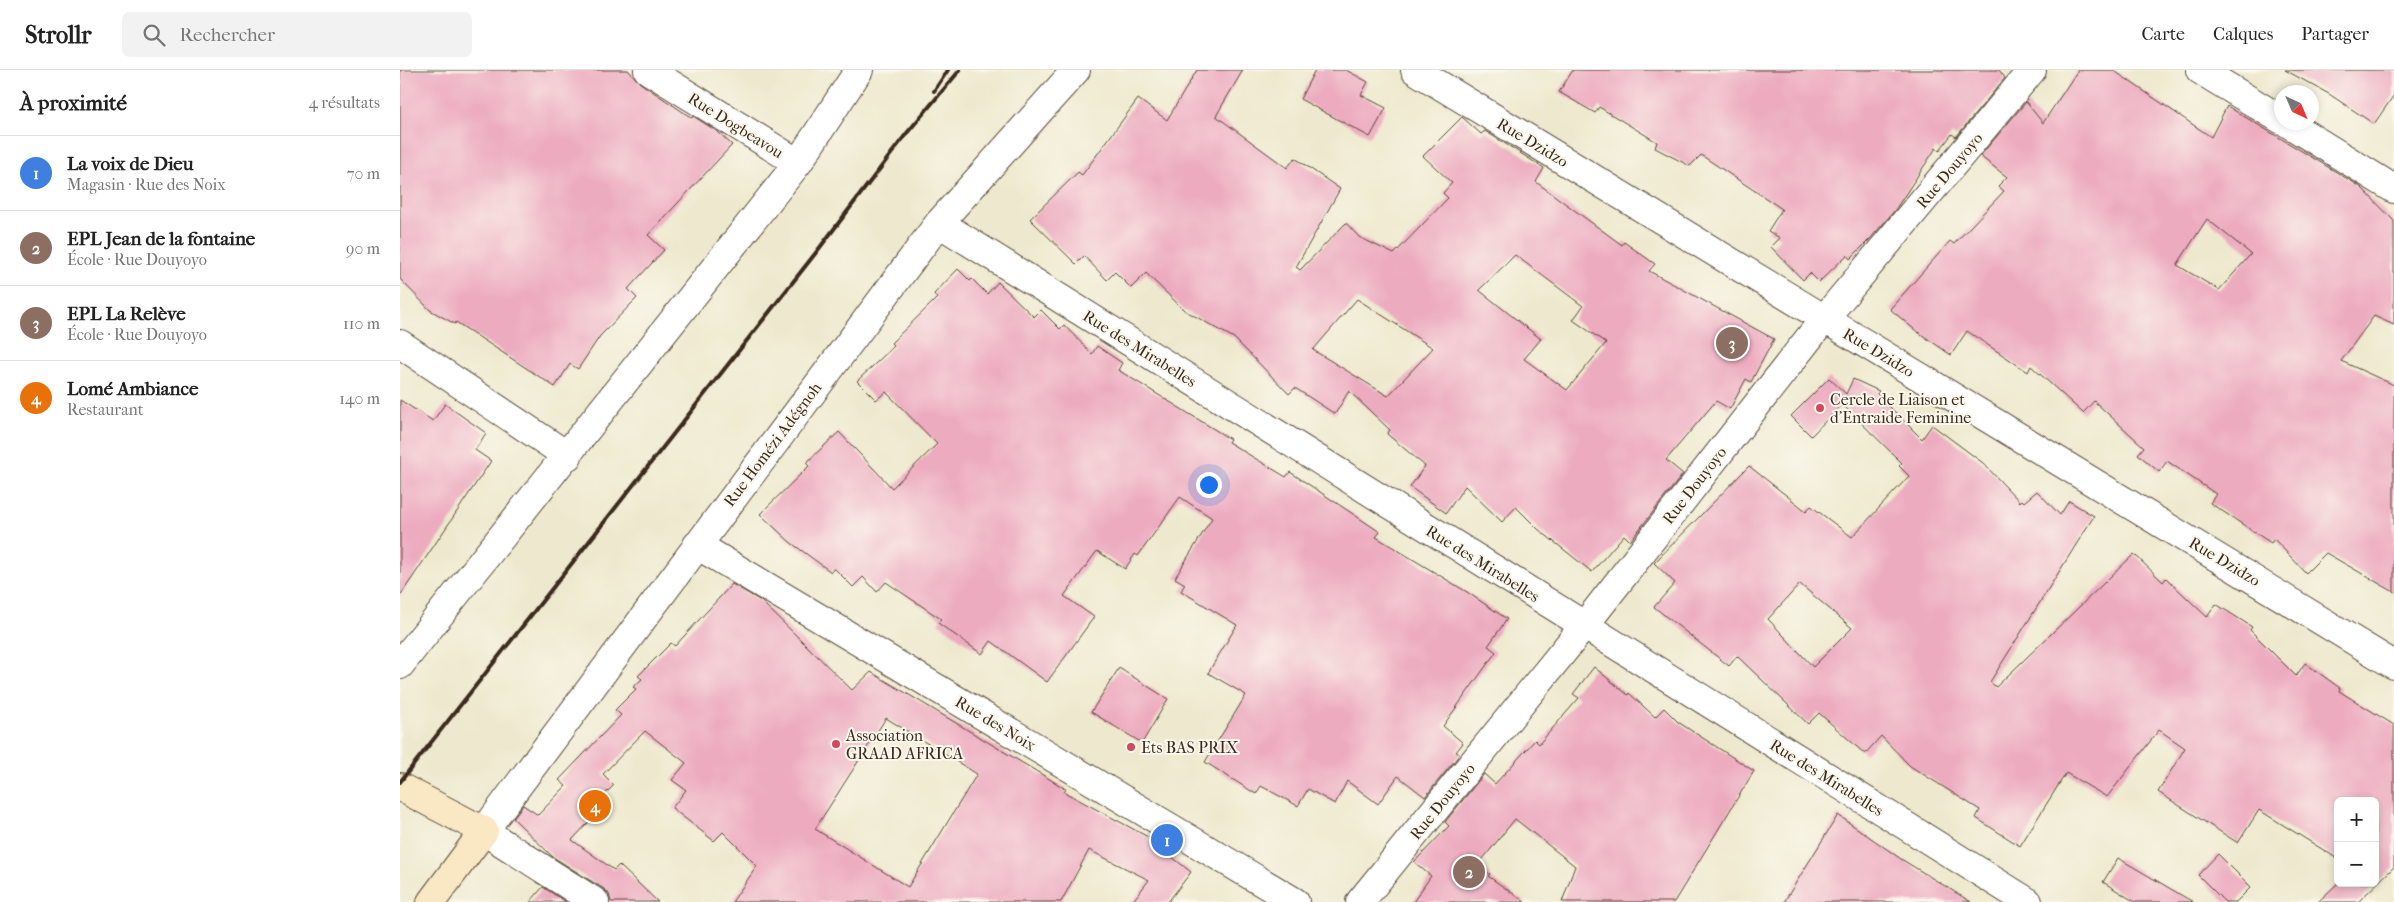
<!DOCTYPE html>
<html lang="fr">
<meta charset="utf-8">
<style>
body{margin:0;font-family:"IM FELL French Canon",serif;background:#f2f2f2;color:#222}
.controls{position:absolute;right:15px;bottom:15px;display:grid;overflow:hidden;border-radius:8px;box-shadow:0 2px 8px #0003}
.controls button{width:45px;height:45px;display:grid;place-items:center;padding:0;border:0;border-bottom:1px solid #e0e0e0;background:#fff;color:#222;font:25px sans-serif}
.compass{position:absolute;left:1874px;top:15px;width:45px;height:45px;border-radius:50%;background:#fff;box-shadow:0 2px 8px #0003;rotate:136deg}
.you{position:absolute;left:808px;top:414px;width:18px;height:18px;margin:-12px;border:4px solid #fff;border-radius:50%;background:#1a73e8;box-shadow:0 0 0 8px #1a73e833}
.badge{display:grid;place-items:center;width:32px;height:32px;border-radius:50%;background:#b45309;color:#fff;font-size:16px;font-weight:700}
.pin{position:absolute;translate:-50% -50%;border:2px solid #fff;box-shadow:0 1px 5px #0006}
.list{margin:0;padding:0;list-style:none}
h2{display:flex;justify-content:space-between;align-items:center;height:65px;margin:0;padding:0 20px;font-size:21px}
h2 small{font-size:16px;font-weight:400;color:#767676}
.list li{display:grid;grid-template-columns:32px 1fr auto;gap:15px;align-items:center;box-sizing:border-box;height:75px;padding:0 20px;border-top:1px solid #e0e0e0}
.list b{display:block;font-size:19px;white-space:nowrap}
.list p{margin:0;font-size:16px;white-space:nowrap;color:#767676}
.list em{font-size:16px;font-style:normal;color:#767676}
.icon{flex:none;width:28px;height:28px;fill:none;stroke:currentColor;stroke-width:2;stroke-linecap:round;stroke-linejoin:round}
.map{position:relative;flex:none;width:1994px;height:832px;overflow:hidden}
header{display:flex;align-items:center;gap:30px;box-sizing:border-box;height:70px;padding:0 25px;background:#fff;border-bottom:1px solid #e0e0e0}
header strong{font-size:24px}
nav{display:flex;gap:28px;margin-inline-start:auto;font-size:18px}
.search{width:350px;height:45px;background:#f2f2f2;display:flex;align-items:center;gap:12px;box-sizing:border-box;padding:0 18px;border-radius:8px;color:#767676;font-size:19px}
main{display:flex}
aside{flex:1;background:#fff}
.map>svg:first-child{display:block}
.building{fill:#edabc0;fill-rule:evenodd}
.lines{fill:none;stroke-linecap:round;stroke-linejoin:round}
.street-casing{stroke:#564738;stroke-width:30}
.secondary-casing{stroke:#564738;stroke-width:30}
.street{stroke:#fff;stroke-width:28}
.secondary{stroke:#fae7c3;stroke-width:28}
.rail{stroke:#3b2a1e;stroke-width:4}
.poi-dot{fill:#d1495b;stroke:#fbf7ec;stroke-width:2}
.labels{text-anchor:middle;stroke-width:4;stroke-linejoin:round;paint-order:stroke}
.street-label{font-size:16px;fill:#3b2a1e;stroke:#fbf7ec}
.poi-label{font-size:16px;fill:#3b2a1e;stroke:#fbf7ec;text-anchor:start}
</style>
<header>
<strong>Strollr</strong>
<div class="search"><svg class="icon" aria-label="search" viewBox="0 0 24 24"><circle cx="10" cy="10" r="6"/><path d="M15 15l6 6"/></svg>Rechercher</div>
<nav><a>Carte</a><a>Calques</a><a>Partager</a></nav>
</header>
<main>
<aside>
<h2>À proximité<small>4 résultats</small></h2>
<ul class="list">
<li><span class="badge" style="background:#3f7fe0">1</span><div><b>La voix de Dieu</b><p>Magasin · Rue des Noix</p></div><em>70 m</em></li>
<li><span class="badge" style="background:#8d6e63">2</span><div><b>EPL Jean de la fontaine</b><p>École · Rue Douyoyo</p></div><em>90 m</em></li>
<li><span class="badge" style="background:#8d6e63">3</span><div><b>EPL La Relève</b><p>École · Rue Douyoyo</p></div><em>110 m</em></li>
<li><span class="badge" style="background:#e8710a">4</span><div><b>Lomé Ambiance</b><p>Restaurant</p></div><em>140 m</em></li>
</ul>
</aside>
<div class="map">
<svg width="1994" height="832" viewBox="0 0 1994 832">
<rect width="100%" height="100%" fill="#fbf7ec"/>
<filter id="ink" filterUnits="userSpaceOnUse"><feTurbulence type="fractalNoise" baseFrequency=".02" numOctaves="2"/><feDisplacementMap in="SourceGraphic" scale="10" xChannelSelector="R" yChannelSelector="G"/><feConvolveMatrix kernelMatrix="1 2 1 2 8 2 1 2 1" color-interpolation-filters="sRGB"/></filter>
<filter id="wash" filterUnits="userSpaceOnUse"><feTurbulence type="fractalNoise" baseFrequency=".0096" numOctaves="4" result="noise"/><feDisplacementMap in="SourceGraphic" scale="20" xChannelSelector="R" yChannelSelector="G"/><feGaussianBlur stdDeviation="1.12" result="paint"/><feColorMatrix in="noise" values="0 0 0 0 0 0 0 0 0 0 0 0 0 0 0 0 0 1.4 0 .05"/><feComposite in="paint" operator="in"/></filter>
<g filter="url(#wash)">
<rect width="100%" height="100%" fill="#eee9ce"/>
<g id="blocks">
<path class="building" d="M 0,0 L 228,0 L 240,13 L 292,48 L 293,46 L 318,62 L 332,75 L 248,165 L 264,180 L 228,219 L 237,228 L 200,266 L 178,299 L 170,294 L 155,317 L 56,252 L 55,254 L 30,240 L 0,209 Z
M 797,0 L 843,0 L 816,46 L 887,98 L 895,88 L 940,119 L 896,197 L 900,200 L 946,153 L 959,167 L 994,184 L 1048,128 L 1043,123 L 1052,113 L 1023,86 L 1062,47 L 1081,64 L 1085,61 L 1144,98 L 1136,112 L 1222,175 L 1224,172 L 1255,194 L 1249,201 L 1374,269 L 1351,312 L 1346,309 L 1330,339 L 1316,331 L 1266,390 L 1283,404 L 1230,471 L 1224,465 L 1192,502 L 1138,459 L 1116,437 L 1102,452 L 1065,416 L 1046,443 L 1010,417 L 1025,396 L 987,364 L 990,360 L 949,321 L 935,344 L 895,318 L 889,324 L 834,268 L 784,240 L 746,203 L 731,218 L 715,202 L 707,210 L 684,186 L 676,194 L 630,149 L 678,102 L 682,105 L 738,29 L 767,50 ZM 1115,185 L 1183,236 L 1173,250 L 1206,273 L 1167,320 L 1124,289 L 1141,269 L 1079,220 ZM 957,229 L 1033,278 L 988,326 L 913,280 Z
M 915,0 L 946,0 L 968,12 L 961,25 L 986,38 L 970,67 L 900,29 Z
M 1173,0 L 1599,0 L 1605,8 L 1556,67 L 1552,64 L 1539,81 L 1536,78 L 1495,140 L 1470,169 L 1450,189 L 1447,185 L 1419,212 L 1410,203 L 1403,210 L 1371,177 L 1380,168 L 1368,161 L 1382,139 L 1301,85 L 1290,96 L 1255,78 L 1257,72 L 1199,37 L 1195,43 L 1159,22 Z
M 1678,0 L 1713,0 L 1811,67 L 1827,36 L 1961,117 L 1994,151 L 1994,255 L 1974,246 L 1941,291 L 1994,315 L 1994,522 L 1926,483 L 1906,503 L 1874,469 L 1871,473 L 1810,433 L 1816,424 L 1767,391 L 1759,402 L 1738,384 L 1744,377 L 1694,331 L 1683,343 L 1631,296 L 1628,302 L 1567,261 L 1551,285 L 1515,260 L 1490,239 L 1550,171 L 1554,174 L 1604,121 L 1598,116 L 1607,107 L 1580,86 L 1626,32 L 1643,53 ZM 1807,149 L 1851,184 L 1819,220 L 1777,195 Z
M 1885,0 L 1994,0 L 1994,25 L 1974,54 L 1929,24 Z
M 558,199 L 570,211 L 572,209 L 587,224 L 598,212 L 634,247 L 641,240 L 660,259 L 664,255 L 692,284 L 697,276 L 722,293 L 718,300 L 830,369 L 828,372 L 886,407 L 890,402 L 980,462 L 976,467 L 1067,522 L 1107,549 L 1088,576 L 1096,582 L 1043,656 L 1063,673 L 1056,682 L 1060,684 L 1025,727 L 998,706 L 978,734 L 947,711 L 935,734 L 908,719 L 898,736 L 861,716 L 856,724 L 805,692 L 846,625 L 808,603 L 837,555 L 781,521 L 785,514 L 775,508 L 812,448 L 780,427 L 738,486 L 735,484 L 725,499 L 697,481 L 664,526 L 694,547 L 647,612 L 591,571 L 582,584 L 538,553 L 541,549 L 486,512 L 477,522 L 463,507 L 453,517 L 434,498 L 431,502 L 390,472 L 360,444 L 409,396 L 406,393 L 439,362 L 492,418 L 537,374 L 486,322 L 476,330 L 457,311 L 494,276 L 491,273 L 537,228 L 534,224 Z
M 1429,308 L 1446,324 L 1453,309 L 1479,321 L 1477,324 L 1522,369 L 1532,355 L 1583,393 L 1620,432 L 1622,430 L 1624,432 L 1637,421 L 1660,445 L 1669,431 L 1694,446 L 1590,612 L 1596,617 L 1734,484 L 1763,512 L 1766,508 L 1807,547 L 1816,534 L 1852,557 L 1850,560 L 1896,606 L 1905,593 L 1940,618 L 1939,621 L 1994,655 L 1994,797 L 1958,832 L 1918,832 L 1938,813 L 1975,813 L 1975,731 L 1938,731 L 1938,789 L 1859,740 L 1838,773 L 1758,722 L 1785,678 L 1759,660 L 1707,727 L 1666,703 L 1620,776 L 1576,748 L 1580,740 L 1510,696 L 1481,666 L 1465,684 L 1419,643 L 1408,654 L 1337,586 L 1329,596 L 1254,537 L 1275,513 L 1254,493 L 1349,396 L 1406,441 L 1411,436 L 1452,467 L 1509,406 L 1499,396 L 1502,393 L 1442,334 L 1411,366 L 1391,346 ZM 1400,514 L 1452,558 L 1413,597 L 1368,549 Z
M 0,330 L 33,351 L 45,334 L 86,363 L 75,380 L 91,391 L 0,526 Z
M 332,514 L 361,531 L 452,620 L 471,602 L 666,719 L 664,722 L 750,768 L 749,769 L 791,802 L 768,832 L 732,832 L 749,810 L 689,780 L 661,832 L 332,832 L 357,796 L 323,762 L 314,771 L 272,738 L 286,720 L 272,710 L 286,693 L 245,661 L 203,704 L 214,715 L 198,731 L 204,736 L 172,770 L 214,800 L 219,795 L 258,832 L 211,832 L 209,824 L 204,819 L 153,787 L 113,748 L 123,735 L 138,745 L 166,716 L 159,710 L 221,645 L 215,640 L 236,619 L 233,617 L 242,609 L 238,606 L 271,573 L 275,576 ZM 486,648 L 577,704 L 508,817 L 415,759 Z
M 1194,597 L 1228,625 L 1229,623 L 1255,647 L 1264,638 L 1278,652 L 1354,701 L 1274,832 L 1162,832 L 1175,796 L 1115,749 L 1078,795 L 1090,804 L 1088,806 L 1125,832 L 1013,832 L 1031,806 L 1014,792 L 1049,756 L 1045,752 L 1084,704 L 1095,714 L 1135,670 L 1139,674 L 1179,628 L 1173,624 Z
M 719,598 L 768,629 L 742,673 L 691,642 Z
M 1438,745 L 1501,789 L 1571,832 L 1384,832 Z
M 1818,784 L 1851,817 L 1836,832 L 1825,832 L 1798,805 Z
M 1718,788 L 1793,832 L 1735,832 L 1703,812 Z
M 143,817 L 166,832 L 130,832 Z"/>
</g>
</g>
<g filter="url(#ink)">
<use href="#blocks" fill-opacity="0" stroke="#564738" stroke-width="1"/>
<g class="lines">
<defs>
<path id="street" d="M 248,0 L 398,93
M 1015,0 L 1994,595
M 1800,0 L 1882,50
M 1886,52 L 1994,119
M 539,153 L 1628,832
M 0,274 L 168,386
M 297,475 L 895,832
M 0,595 L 398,93 L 459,0
M 195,832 L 84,761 L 539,153 L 676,0
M 960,832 L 1184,556 L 1424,249 L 1632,0"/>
<path id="secondary" d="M 0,717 L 84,761 L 31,832"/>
</defs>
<use href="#street" class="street-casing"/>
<use href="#secondary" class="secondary-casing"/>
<use href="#street" class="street"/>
<use href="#secondary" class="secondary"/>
<path class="rail" d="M 534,21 L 548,0
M 0,712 L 418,180 L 507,63 L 560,0"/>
</g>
</g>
<g class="poi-dot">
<circle cx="1420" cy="338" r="5"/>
<circle cx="436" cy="674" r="5"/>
<circle cx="731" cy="677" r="5"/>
</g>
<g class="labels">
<g class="street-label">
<text transform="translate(336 55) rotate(32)" y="6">Rue Dogbeavou</text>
<text transform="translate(1133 72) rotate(31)" y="6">Rue Dzidzo</text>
<text transform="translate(1549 100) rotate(-50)" y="6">Rue Douyoyo</text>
<text transform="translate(740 278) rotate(32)" y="6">Rue des Mirabelles</text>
<text transform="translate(1479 282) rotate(31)" y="6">Rue Dzidzo</text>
<text transform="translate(372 374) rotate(-53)" y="6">Rue Homézi Adégnoh</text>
<text transform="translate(1294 415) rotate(-52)" y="6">Rue Douyoyo</text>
<text transform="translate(1825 491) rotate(31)" y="6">Rue Dzidzo</text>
<text transform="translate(1083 493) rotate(32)" y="6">Rue des Mirabelles</text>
<text transform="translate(596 653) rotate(31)" y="6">Rue des Noix</text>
<text transform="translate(1427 707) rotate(32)" y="6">Rue des Mirabelles</text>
<text transform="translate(1042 731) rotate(-51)" y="6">Rue Douyoyo</text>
</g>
<g class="poi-label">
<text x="1430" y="335">Cercle de Liaison et<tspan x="1430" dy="18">d'Entraide Feminine</tspan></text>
<text x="446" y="671">Association<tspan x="446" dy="18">GRAAD AFRICA</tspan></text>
<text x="741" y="683">Ets BAS PRIX</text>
</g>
</g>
</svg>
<div class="controls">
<button>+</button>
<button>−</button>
</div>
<svg class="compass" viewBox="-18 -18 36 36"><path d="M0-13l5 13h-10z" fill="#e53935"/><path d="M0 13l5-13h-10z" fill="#767676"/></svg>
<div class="you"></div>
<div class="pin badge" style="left:767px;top:770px;background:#3f7fe0">1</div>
<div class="pin badge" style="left:1069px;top:802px;background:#8d6e63">2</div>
<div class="pin badge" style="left:1332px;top:273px;background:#8d6e63">3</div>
<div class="pin badge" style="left:195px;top:736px;background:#e8710a">4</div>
</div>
</main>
